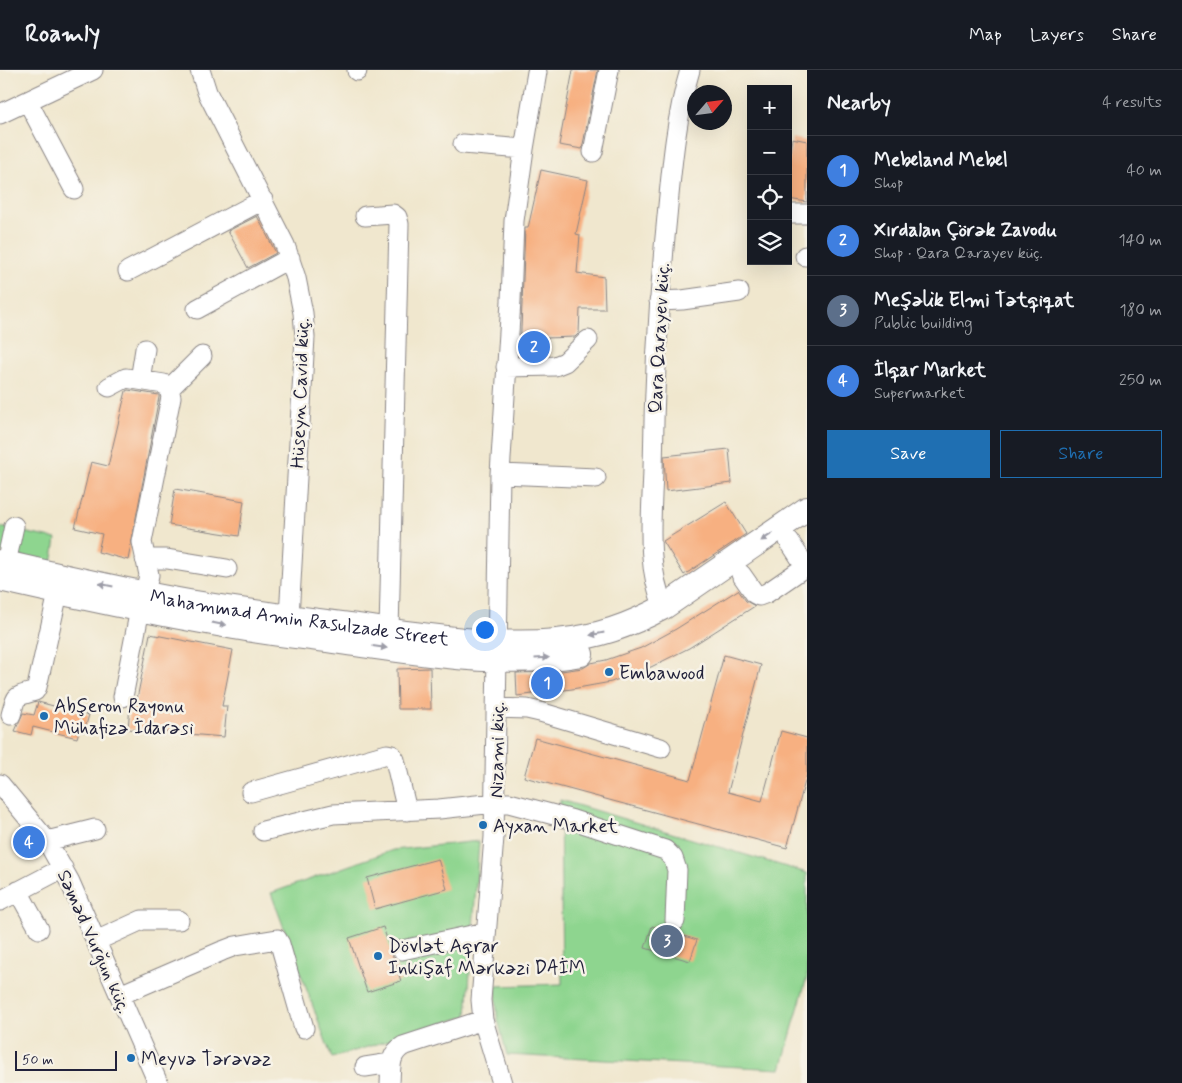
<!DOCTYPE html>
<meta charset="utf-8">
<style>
body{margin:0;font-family:Mynerve,sans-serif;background:#242831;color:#f1f3f6}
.controls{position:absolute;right:15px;top:15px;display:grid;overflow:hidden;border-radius:0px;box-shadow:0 5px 20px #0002}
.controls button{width:45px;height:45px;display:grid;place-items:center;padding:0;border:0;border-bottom:1px solid #363941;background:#171b24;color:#f1f3f6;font:25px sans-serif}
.compass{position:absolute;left:687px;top:15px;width:45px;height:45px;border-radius:50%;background:#171b24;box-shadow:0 5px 20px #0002;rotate:62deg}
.scale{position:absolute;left:15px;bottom:12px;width:102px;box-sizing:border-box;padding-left:5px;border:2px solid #22223b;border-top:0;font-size:14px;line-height:18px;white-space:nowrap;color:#22223b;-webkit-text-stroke:4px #f7f3e8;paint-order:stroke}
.you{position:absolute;left:484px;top:559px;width:18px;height:18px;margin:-12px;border:4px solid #fff;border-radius:50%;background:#1a73e8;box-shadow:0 0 0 8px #1a73e833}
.badge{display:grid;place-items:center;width:32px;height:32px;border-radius:50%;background:#1f6fb2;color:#fff;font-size:16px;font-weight:700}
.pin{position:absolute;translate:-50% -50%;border:2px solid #fff;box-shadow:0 1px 5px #0006}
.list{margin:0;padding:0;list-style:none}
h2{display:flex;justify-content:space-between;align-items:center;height:65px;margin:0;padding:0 20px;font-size:21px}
h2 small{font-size:16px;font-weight:400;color:#9ea1a6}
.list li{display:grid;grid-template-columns:32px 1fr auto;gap:15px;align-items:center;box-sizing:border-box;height:70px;padding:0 20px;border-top:1px solid #363941}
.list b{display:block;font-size:19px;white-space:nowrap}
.list p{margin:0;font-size:16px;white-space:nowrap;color:#9ea1a6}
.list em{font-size:16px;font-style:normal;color:#9ea1a6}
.actions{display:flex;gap:10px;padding:15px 20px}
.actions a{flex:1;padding:11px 0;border:1px solid #1f6fb2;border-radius:0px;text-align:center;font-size:18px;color:#1f6fb2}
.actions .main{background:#1f6fb2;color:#fff}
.icon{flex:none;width:28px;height:28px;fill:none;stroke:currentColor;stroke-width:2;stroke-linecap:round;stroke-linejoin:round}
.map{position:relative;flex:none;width:807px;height:1013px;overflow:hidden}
header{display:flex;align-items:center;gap:30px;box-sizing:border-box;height:70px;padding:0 25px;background:#171b24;border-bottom:1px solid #363941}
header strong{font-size:24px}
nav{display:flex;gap:28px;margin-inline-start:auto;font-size:18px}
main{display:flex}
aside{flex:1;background:#171b24}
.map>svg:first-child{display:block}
.green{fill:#8ed58f;stroke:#587c65}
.building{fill:#f7b081}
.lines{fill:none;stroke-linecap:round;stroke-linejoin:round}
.minor-casing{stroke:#898484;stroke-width:21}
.major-casing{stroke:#898484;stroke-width:26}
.minor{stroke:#fff;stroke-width:19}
.major{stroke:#fff;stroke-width:24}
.oneway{fill:#9c9ca7}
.poi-dot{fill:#1f6fb2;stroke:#f7f3e8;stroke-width:2}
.labels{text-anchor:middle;stroke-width:5;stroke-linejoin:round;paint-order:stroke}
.street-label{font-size:19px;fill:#22223b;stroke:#f7f3e8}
.poi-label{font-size:19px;fill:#22223b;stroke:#f7f3e8;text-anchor:start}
</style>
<header>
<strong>Roamly</strong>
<nav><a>Map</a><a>Layers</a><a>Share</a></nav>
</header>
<main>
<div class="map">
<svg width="807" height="1013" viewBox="0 0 807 1013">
<rect width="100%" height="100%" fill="#f7f3e8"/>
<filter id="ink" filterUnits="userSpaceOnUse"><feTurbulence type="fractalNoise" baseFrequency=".02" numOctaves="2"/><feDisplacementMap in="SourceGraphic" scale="10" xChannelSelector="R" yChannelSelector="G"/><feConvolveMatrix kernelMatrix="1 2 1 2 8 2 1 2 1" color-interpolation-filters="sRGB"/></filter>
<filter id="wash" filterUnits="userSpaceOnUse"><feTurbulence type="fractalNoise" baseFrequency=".0096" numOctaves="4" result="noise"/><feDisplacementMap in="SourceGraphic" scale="20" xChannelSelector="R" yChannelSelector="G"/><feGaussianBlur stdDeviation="1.12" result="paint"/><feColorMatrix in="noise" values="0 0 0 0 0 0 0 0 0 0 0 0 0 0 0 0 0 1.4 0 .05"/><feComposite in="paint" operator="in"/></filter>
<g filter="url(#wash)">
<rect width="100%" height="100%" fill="#f0e7ce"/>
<path class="green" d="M 0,457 L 56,469 L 52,494 L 0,482 Z
M 560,730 L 807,803 L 807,907 L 781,999 L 507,985 L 497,946 L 496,916 L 562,914 Z
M 479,771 L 467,946 L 332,988 L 271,823 L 393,780 Z"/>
<g id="blocks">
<path class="building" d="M 573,0 L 598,0 L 582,79 L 559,75 Z
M 792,68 L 807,71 L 807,132 L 788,129 L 788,95 Z
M 541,100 L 588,110 L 576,164 L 580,165 L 577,203 L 604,207 L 605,239 L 580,239 L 579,263 L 575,267 L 546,268 L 545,285 L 520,285 L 525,158 L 528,158 Z
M 257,146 L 276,183 L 248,198 L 228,161 Z
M 128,320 L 159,325 L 159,327 L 128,490 L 98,482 L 102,464 L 75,458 L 91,392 L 108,396 L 126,321 Z
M 729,379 L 732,413 L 666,421 L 664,386 Z
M 175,419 L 244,431 L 239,466 L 169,455 Z
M 726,432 L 746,464 L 684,505 L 663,471 Z
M 738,520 L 746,531 L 755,536 L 689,578 L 651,597 L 611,612 L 572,619 L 517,626 L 516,603 L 554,602 L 583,598 L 591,593 L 606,590 L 641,578 L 676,559 Z
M 150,564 L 233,580 L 222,636 L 227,636 L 224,667 L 128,659 L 130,636 L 134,629 L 137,629 Z
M 724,585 L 761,595 L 728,722 L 762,731 L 781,661 L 807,668 L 807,704 L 787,778 L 524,707 L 535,668 L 690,710 Z
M 430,598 L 431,639 L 398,639 L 397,599 Z
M 38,632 L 89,645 L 84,662 L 79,661 L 77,668 L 33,657 L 31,665 L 15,661 L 23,643 L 34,645 Z
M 438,789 L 447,819 L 375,839 L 367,808 Z
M 652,856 L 697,870 L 690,891 L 645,878 Z
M 383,857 L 401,911 L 367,922 L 349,868 Z"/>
</g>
</g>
<g filter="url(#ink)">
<use href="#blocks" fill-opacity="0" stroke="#898484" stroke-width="1"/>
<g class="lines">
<defs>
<path id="minor" d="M 200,0 L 207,22 L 285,175 L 296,208 L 303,243 L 305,267 L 289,547
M 357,1 L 357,0
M 28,32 L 74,119
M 0,44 L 93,0
M 463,74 L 524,79
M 593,82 L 609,0
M 788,144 L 807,144
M 365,146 L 393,144 L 397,147 L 399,154 L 389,561
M 805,186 L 807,186
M 128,201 L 263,130
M 659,231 L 682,230 L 739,222
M 197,239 L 290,188
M 506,297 L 555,296 L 565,292 L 588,270
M 140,310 L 145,279
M 109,317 L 126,308 L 164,314 L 169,319 L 171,327 L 142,472 L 149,505 L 145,523
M 169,319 L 202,286
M 500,404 L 596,408
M 145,489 L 167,489 L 227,499
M 6,493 L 14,456
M 741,504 L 755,524 L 759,526 L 767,523 L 802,499 L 804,495 L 802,491 L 789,471
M 664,537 C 645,495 652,444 653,399 C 654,318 658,237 666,157 C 671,105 675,50 690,0
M 123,627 L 140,539
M 496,638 L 527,639 L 540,642 L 661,678
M 11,645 C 17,623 14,628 35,621 L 37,617 L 58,523
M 0,714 L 47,771 L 70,812 L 158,1013
M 251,722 L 387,684 L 392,685 L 395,690 L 407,741
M 263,761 L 333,744 L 439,739 L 495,733 L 509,733 L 573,750 L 665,780 L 673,788 L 677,800 L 675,851
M 47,771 L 95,759
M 18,821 L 39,859
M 0,831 L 63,798
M 96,871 L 142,850 L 179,850
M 402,880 L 486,862
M 120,925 L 222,881 L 235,876 L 277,869 L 280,874 L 304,958
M 365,997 L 391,993
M 390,1013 C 391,998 389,984 403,976 L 483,950
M 502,1013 L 483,950 L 481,930 L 494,767 L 500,404 L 511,231 L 514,151 L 524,79 L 537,2"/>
<g id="major">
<path id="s1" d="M 0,492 C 63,506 125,521 189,532 C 245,541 301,549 357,556 C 421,565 492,577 557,571 C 598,567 628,556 664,537 L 807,439"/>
<path d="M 0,509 C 78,527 156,543 234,557 C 274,564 314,568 354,574 C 427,584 509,598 581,584"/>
</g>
</defs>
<use href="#minor" class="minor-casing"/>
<use href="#major" class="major-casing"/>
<use href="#minor" class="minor"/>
<use href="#major" class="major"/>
</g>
<defs><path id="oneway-solid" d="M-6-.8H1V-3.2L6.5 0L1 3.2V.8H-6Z" transform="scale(1.25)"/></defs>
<g class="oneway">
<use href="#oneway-solid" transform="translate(767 467) rotate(146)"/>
<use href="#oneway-solid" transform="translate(106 515) rotate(-169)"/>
<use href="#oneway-solid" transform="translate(219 554) rotate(11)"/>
<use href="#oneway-solid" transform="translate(597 564) rotate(169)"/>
<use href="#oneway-solid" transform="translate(380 577) rotate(8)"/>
<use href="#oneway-solid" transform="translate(542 588) rotate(-4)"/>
</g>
</g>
<g class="poi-dot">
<circle cx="609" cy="602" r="5"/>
<circle cx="44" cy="646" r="5"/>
<circle cx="483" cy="755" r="5"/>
<circle cx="378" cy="886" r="5"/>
<circle cx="131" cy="988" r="5"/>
</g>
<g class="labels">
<g class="street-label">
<text transform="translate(658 268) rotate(-87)" y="7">Qara Qarayev küç.</text>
<text transform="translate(299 323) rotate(-88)" y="7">Hüseyn Cavid küç.</text>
<text dy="7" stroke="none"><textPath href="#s1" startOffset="305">Mahammad Amin Rasulzade Street</textPath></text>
<text transform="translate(496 680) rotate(-89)" y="7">Nizami küç.</text>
<text transform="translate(95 871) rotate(66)" y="7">Səməd Vurğun küç.</text>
</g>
<g class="poi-label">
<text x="619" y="609">Embawood</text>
<text x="54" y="642">Abşeron Rayonu<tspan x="54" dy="22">Mühafizə İdarəsi</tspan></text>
<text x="493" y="762">Ayxan Market</text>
<text x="388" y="882">Dövlət Aqrar<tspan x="388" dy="22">Inkişaf Mərkəzi DAİM</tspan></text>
<text x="141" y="995">Meyvə Tərəvəz</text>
</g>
</g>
</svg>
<div class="controls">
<button>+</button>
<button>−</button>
<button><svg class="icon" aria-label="locate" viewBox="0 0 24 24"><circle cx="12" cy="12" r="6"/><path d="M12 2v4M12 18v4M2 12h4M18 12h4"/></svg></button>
<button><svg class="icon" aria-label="layers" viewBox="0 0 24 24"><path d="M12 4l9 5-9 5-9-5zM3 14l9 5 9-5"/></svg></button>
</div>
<svg class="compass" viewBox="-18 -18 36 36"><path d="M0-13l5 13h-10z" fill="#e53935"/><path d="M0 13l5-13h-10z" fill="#9ea1a6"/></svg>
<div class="scale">50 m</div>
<div class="you"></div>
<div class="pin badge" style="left:547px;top:613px;background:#3f7fe0">1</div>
<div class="pin badge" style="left:534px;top:277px;background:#3f7fe0">2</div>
<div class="pin badge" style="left:667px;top:871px;background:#5c6f8a">3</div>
<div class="pin badge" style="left:29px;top:772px;background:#3f7fe0">4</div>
</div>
<aside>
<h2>Nearby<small>4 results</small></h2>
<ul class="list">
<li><span class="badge" style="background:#3f7fe0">1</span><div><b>Mebeland Mebel</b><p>Shop</p></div><em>40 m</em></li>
<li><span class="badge" style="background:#3f7fe0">2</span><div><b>Xırdalan Çörək Zavodu</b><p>Shop · Qara Qarayev küç.</p></div><em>140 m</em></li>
<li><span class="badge" style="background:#5c6f8a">3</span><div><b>Meşəlik Elmi Tətqiqat</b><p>Public building</p></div><em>180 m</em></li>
<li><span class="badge" style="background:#3f7fe0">4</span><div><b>İlqar Market</b><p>Supermarket</p></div><em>250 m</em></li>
</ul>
<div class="actions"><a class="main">Save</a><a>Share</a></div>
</aside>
</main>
